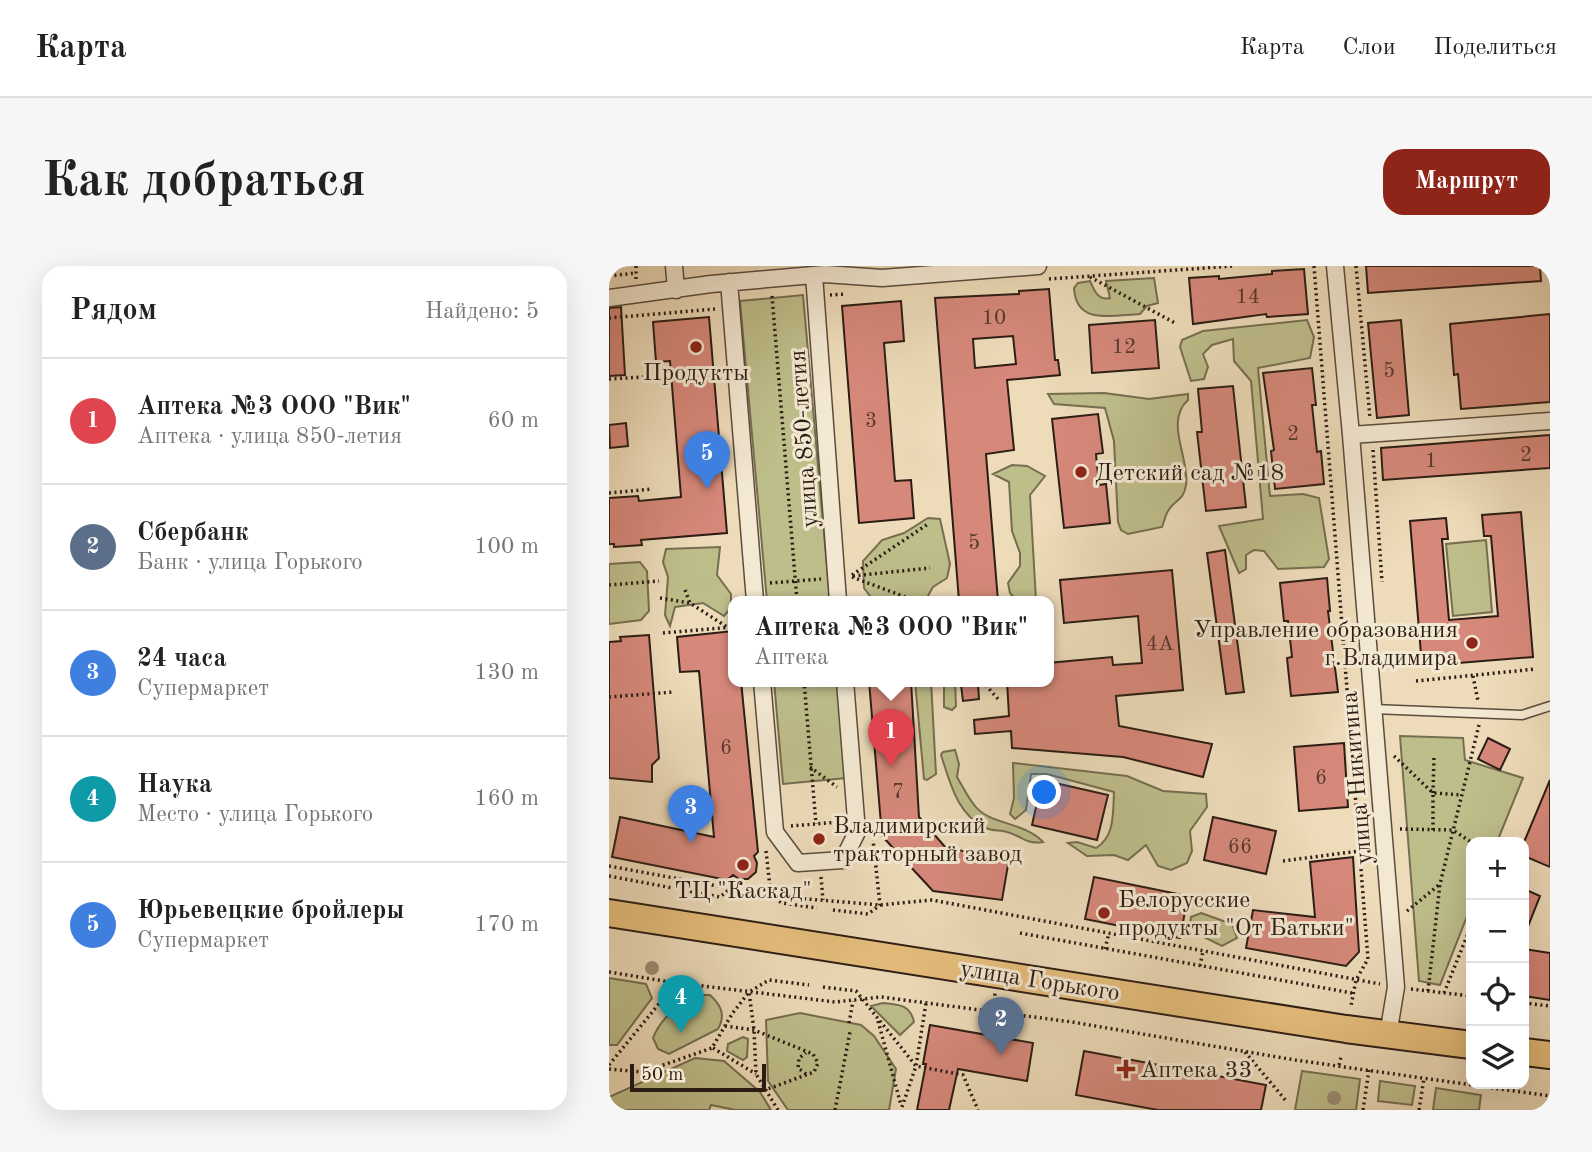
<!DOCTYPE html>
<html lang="ru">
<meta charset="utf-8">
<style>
body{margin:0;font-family:"Old Standard TT",serif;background:#f6f6f6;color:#222}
.controls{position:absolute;right:21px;bottom:21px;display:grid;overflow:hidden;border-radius:14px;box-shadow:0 7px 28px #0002}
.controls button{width:63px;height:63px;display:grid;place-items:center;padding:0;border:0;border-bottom:2px solid #e0e0e0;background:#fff;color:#222;font:35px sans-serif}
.scale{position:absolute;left:21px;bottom:18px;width:136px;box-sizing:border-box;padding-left:7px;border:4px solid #2c1d14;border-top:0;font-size:19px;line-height:24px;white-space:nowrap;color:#2c1d14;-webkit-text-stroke:5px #f3e8d2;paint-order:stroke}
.you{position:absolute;left:436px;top:527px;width:24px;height:24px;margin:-18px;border:5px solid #fff;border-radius:50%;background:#1a73e8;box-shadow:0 0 0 10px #1a73e833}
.badge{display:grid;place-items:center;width:46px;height:46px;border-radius:50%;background:#8f2418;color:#fff;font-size:23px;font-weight:700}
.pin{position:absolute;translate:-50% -58px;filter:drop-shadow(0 2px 4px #0008)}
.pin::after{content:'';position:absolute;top:37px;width:24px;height:21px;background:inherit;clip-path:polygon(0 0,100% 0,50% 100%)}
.popup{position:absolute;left:119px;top:330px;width:326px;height:91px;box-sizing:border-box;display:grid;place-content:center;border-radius:14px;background:#fff;filter:drop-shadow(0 2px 5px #0005);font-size:23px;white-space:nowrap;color:#767676}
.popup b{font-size:26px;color:#222}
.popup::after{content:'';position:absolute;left:50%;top:100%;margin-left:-14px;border:14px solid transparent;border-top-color:#fff}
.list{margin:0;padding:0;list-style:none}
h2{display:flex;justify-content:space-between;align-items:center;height:91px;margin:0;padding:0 28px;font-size:30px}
h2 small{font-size:23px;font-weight:400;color:#767676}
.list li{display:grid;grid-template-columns:46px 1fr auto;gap:21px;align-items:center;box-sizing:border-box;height:126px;padding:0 28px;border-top:2px solid #e0e0e0}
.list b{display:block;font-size:26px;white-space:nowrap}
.list p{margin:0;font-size:23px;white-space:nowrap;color:#767676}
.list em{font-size:23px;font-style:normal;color:#767676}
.icon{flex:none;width:38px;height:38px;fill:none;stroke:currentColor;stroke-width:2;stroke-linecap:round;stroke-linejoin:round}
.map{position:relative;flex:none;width:941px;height:844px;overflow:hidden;border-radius:21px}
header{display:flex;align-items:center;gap:42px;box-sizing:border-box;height:98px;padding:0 35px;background:#fff;border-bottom:2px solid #e0e0e0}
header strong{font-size:33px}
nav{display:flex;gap:38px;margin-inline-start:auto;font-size:24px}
.intro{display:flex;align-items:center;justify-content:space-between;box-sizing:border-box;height:168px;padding:0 42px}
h1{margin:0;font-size:49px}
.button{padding:18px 32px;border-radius:21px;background:#8f2418;color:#fff;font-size:24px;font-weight:700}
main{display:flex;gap:42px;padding:0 42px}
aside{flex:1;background:#fff;border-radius:21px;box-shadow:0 7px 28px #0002}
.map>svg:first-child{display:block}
.green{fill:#bebe8b;stroke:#756e50;stroke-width:2}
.building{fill:#d6887a;stroke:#2c1d14;stroke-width:2;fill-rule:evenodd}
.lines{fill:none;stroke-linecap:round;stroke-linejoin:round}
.lane-casing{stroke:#5c4c3d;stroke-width:11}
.street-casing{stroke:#5c4c3d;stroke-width:19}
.primary-casing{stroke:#2c1d14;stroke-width:30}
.path{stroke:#2c1d14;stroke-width:3.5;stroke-dasharray:2 3.5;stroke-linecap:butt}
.lane{stroke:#f3e8d2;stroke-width:8}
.street{stroke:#f3e8d2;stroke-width:16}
.primary{stroke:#e6be7c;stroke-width:26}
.tree{fill:#9b8d72}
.poi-dot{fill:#8f2418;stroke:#f3e8d2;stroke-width:2.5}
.labels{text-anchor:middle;stroke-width:6;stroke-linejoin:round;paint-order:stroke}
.number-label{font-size:21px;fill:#56382e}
.poi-label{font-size:24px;fill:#2c1d14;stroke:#f3e8d2;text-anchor:start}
.street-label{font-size:24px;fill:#2c1d14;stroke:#f3e8d2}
</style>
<header>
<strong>Карта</strong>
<nav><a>Карта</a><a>Слои</a><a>Поделиться</a></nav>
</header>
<div class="intro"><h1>Как добраться</h1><a class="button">Маршрут</a></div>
<main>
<aside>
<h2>Рядом<small>Найдено: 5</small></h2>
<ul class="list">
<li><span class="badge" style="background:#e0444e">1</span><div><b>Аптека №3 ООО &quot;Вик&quot;</b><p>Аптека · улица 850-летия</p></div><em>60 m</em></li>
<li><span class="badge" style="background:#5c6f8a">2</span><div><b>Сбербанк</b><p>Банк · улица Горького</p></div><em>100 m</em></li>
<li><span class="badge" style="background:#3f7fe0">3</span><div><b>24 часа</b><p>Супермаркет</p></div><em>130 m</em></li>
<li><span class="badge" style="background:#0f9aa8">4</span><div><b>Наука</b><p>Место · улица Горького</p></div><em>160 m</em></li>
<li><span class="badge" style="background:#3f7fe0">5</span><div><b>Юрьевецкие бройлеры</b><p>Супермаркет</p></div><em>170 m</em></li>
</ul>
</aside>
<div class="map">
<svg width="941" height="844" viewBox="0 0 941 844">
<rect width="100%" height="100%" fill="#eddbb9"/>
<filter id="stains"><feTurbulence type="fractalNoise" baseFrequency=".00286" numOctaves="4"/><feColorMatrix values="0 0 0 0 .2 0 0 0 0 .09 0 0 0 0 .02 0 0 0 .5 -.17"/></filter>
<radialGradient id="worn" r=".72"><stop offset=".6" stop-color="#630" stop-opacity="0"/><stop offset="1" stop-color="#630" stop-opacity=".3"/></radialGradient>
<path class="green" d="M 545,12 L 549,37 L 538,40 L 531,48 C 504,49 467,60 465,22 L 469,17 L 481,15 C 485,24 489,35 501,32 L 497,15 Z
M 194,29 L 221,335 L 158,335 L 131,35 Z
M 698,54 L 705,71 L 701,92 L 649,102 L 661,230 L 694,228 L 710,232 L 720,293 L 715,301 L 669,303 L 655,285 L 645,284 L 637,289 L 637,303 L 630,307 L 610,260 L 654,253 L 642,115 L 625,95 L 624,73 L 603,79 L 594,88 L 599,101 L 595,113 L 582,115 L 571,81 L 573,74 L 594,65 Z
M 495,127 L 540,133 L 579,128 L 579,134 C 555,156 581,192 577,219 C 575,235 565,234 559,245 C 556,250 555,256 553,261 L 519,268 L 512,264 L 509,256 L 505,175 L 496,142 L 445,138 L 439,128 Z
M 403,199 L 418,200 L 436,210 L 421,229 L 427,335 L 408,335 L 401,327 L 399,317 L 411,300 L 411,287 L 403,265 L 400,216 L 384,208 Z
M 319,252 L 331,253 L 341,298 L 338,312 L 324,321 L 316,335 L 264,334 L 255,322 L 254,295 L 273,274 L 295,267 Z
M 877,274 L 883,346 L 844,350 L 837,278 Z
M 111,281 L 108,309 L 122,328 L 122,342 L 115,350 L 94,337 L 66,341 L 61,360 L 56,349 L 59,311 L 54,296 L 57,283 Z
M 31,296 L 38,305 L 40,345 L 32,354 L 0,358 L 0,298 Z
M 165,415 L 228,415 L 237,512 L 174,518 Z
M 306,415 L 322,415 L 327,508 L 318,514 L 315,513 Z
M 335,415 L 346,415 L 347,440 L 343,444 L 335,441 Z
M 791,470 L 854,472 L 856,494 L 914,512 L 888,576 L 862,576 L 862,640 L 831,719 L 810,715 Z
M 346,484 L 350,498 L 348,511 C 354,521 359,532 366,540 C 381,559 416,556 434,576 C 418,579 413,570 398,566 C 392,564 383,565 377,562 C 348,549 341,516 332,489 L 334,486 Z
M 404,497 L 518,510 L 554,525 L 597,528 L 598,541 L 581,565 L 583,585 L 578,597 L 562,604 L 549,600 L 537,579 L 519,594 L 505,589 L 478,590 L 459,577 L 468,576 L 487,582 C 506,571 504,546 505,526 L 438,508 L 422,508 L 417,544 L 406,553 L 401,548 L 405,532 Z
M 592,647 L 623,658 L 628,672 L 613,680 L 580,664 L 582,651 Z
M 0,712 L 37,718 L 43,732 L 8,779 L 0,779 Z
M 87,729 L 101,729 C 112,739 117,749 109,763 L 60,788 L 49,783 L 44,772 C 50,755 71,735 87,729 Z
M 274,737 C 290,739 301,738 305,756 L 291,769 L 262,740 Z
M 191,747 L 252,759 L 265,770 L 287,803 L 280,844 L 179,844 L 159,815 L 157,754 Z
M 134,771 L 139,773 L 138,791 L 134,794 L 118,785 L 119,778 Z
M 86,792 L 115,795 L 151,826 L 162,844 L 126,844 L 102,839 L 100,844 L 0,844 L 0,831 Z
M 693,805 L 751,813 L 747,844 L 686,844 Z
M 771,815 L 806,820 L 803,839 L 769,835 Z
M 827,822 L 872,829 L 870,844 L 824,844 Z"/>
<path class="building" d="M 757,0 L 931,0 L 932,15 L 759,27 Z
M 695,3 L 699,48 L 658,51 L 657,48 L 584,58 L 580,12 L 610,10 L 610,13 L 663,8 L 663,5 Z
M 440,23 L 446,94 L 449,94 L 451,109 L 398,114 L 405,184 L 377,188 L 389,335 L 350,335 L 326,32 L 410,28 L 410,25 ZM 404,70 L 407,98 L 366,102 L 364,73 Z
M 292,35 L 295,75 L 275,77 L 286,215 L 302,214 L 305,252 L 250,257 L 233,40 Z
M 12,41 L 16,109 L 0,110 L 0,42 Z
M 941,48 L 941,136 L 852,143 L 849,108 L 845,109 L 841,58 Z
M 100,51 L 118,267 L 32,274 L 33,279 L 5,281 L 5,278 L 0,278 L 0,232 L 29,230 L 30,235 L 72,231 L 61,95 L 47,96 L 44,56 Z
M 546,54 L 550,102 L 483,107 L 480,59 Z
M 792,54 L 800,149 L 768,152 L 759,57 Z
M 703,102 L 707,139 L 703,139 L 708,186 L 712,185 L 715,218 L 666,223 L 662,185 L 665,184 L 654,107 Z
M 624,120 L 637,241 L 597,245 L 588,166 L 593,166 L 589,123 Z
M 489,148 L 494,187 L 487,188 L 490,219 L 497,218 L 501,257 L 455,262 L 443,153 Z
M 17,157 L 19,180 L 1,182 L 0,159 Z
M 941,169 L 941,202 L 774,214 L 772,182 Z
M 912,246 L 924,391 L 813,400 L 801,255 L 837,252 L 839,273 L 833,273 L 840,354 L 889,350 L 882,270 L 875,270 L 873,249 Z
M 616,284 L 635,426 L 617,428 L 598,287 Z
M 563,304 L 574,424 L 507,430 L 510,460 L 603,478 L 594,511 L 514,491 L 403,482 L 402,465 L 366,468 L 365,454 L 400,450 L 398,415 L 439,415 L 439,397 L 503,391 L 504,399 L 533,397 L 529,350 L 455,357 L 451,314 Z
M 718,312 L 721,345 L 719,345 L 729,426 L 682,430 L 678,392 L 683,391 L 679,355 L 675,355 L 671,317 Z
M 124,365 L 124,415 L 132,415 L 149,586 L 145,590 L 148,597 L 147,606 L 139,613 L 130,613 L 124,609 L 118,614 L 3,591 L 11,551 L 105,571 L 90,405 L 71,406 L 68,371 Z
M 40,369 L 50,492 L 43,499 L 43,516 L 0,512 L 0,376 L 12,375 L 11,371 Z
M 260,415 L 302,415 L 310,551 L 337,582 L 400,593 L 393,634 L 324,625 L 273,570 Z
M 369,418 L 370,433 L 354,435 L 352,419 Z
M 879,472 L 901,483 L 891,504 L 869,493 Z
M 735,477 L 739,541 L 690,545 L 685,481 Z
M 433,514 L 499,529 L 488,574 L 423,559 Z
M 941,514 L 941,601 L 915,590 L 915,576 Z
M 604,551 L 667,565 L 657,608 L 595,594 Z
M 744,591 L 750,686 L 737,700 L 637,682 L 644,644 L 706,651 L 701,596 Z
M 485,611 L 579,630 L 571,672 L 476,653 Z
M 915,623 L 931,630 L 916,668 L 915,668 Z
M 915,683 L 941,687 L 941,734 L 915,730 Z
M 321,759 L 424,777 L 418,815 L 349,803 L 340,844 L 308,844 L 317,798 L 314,798 Z
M 475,785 L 657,819 L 652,844 L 549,844 L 467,829 Z"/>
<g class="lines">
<defs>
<path id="lane" d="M 764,443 L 913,449 L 941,440"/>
<path id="street" d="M 65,0 L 67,24
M 726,0 L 742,169 L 787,721 L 779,769
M 205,9 L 229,335
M 120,16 L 146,335
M 0,32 L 102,18 L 216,8 L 273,12 L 429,0
M 742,169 L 941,155
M 153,415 L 166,566 L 189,597 L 234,594 L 248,566 L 236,415"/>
<path id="primary" d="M 0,647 L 737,763 L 862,779
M 915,786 L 941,789"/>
</defs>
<use href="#lane" class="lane-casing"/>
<use href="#street" class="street-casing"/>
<use href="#primary" class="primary-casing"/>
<path class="path" d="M 27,0 L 27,13
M 705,0 L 759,693 L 747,714 L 742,740
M 747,0 L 761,152
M 0,10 L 27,7
M 481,11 L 566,57
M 440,13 L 624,0
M 221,29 L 237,28
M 163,30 L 188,335
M 0,52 L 106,43
M 0,113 L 34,111
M 764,184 L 773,316
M 0,227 L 43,223
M 243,309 L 319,258
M 244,310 L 321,302
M 243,311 L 307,335
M 161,317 L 212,313
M 0,319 L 50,315
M 76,324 L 81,337
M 51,332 L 81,337 L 118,361
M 54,367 L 124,361
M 864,410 L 869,435
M 195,415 L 207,558
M 373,415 L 390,434
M 807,415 L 927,403
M 0,431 L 65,426
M 785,490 L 824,527
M 201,501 L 228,521
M 824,527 L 825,491
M 182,560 L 230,556
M 791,563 L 844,564 L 862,576
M 824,564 L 824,527 L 853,529
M 157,585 L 162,630 L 173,637 L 208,642
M 674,595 L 750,585
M 0,600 L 162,630 L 271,639 L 323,634 L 771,718
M 0,610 L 111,631 L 122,622
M 212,611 L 214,634
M 224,644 L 259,648 L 271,639 L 264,574
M 798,645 L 831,618
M 411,667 L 743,727
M 496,683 L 500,667
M 591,700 L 594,685
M 0,706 L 61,716 L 226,736 L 272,731 L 463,756 L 686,794 L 941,830
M 214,721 L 247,725 L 307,800 L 354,809 L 369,844
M 802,723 L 862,730
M 819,725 L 831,618 L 870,459
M 835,727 L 862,660
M 915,737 L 941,740
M 384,746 L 386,727
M 269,755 L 292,839
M 240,757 L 244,735
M 116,760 L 145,764 L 204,788 L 209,797 L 205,806 L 156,824
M 104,782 L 147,808
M 636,786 L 678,836
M 0,799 L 53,734 L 61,716
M 730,799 L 732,791
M 0,803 L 34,806 L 103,782 L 123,748 L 140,726
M 197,808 L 189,802 L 190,792 L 197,787
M 293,841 L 307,800 L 317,737
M 169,844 L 147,808 L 145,764 L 140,726 L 160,714 L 200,719
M 226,844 L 241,766
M 754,844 L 760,804
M 810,844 L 815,812"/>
<use href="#lane" class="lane"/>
<use href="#street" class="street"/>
<use href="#primary" class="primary"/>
</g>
<g class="tree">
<circle cx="43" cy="702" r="7"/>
<circle cx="725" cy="832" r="7"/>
</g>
<g class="poi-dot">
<circle cx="87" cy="81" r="7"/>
<circle cx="472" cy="206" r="7"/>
<circle cx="863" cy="377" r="7"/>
<circle cx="210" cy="573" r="7"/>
<circle cx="134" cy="599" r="7"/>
<circle cx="495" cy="647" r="7"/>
<path d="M513.5 792.5h7v7h7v7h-7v7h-7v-7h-7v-7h7z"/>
</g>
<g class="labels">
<g class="number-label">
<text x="639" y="37">14</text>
<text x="385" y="58">10</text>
<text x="515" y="87">12</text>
<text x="780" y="111">5</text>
<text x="262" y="161">3</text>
<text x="684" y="174">2</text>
<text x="917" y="195">2</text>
<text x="822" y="201">1</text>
<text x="365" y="283">5</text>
<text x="551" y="384">4А</text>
<text x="117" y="488">6</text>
<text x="712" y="518">6</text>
<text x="289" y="532">7</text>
<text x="631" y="587">66</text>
</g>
<g class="poi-label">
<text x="87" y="114" text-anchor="middle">Продукты</text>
<text x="486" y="214">Детский сад №18</text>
<text x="849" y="371" text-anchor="end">Управление образования<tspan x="849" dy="28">г.Владимира</tspan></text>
<text x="224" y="567">Владимирский<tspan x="224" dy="28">тракторный завод</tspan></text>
<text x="134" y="632" text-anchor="middle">ТЦ "Каскад"</text>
<text x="509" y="641">Белорусские<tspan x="509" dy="28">продукты "От Батьки"</tspan></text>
<text x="531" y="811">Аптека 33</text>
</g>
<g class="street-label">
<text transform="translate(194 173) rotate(-94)" y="8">улица 850-летия</text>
<text transform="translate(747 512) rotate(-95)" y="8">улица Никитина</text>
<text transform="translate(431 714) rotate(9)" y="8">улица Горького</text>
</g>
</g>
<rect width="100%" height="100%" filter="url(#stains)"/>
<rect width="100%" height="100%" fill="url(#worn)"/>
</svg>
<div class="controls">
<button>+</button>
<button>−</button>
<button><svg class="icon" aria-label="locate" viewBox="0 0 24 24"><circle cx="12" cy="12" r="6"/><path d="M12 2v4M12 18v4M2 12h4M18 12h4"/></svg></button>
<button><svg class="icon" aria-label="layers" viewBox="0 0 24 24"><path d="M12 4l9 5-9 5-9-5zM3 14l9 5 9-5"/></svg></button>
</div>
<div class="scale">50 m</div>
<div class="you"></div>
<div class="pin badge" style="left:282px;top:501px;background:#e0444e">1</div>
<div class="popup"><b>Аптека №3 ООО &quot;Вик&quot;</b>Аптека</div>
<div class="pin badge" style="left:392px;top:789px;background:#5c6f8a">2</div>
<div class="pin badge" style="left:82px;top:577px;background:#3f7fe0">3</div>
<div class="pin badge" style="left:72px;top:767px;background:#0f9aa8">4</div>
<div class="pin badge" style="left:98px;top:223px;background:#3f7fe0">5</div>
</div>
</main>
